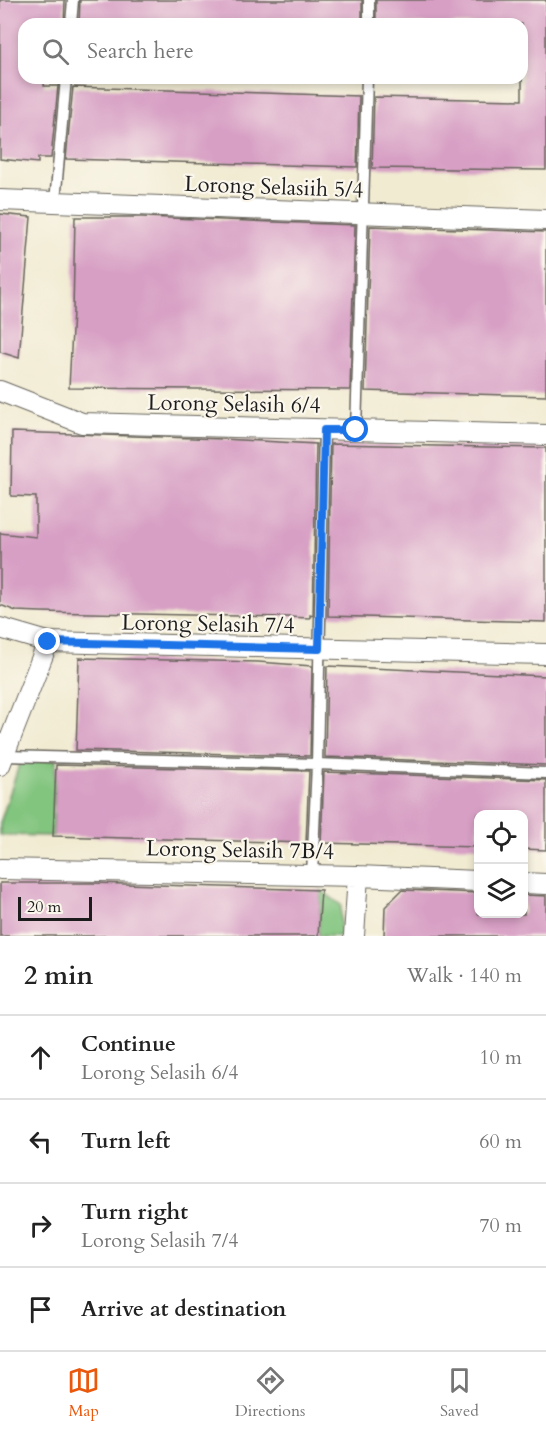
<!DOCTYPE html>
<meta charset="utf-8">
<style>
body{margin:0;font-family:Cardo,serif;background:#f2f2f2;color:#222}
.controls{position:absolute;right:18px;bottom:18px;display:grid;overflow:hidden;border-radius:12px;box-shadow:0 3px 9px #0003}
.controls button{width:54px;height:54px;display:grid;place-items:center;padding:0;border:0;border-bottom:2px solid #e0e0e0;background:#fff;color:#222;font:30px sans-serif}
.scale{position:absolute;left:18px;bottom:15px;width:74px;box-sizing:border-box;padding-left:6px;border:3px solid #1c1c1c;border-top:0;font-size:16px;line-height:21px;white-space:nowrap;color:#1c1c1c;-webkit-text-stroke:4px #fbf7ec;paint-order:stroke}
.stop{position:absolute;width:18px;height:18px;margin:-14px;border:4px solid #1a73e8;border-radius:50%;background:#fff}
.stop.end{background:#1a73e8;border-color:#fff;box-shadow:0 2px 6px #0008}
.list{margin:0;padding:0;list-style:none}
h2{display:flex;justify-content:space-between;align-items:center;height:78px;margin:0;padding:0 24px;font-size:26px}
h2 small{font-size:20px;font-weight:400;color:#767676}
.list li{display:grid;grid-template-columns:39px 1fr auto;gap:18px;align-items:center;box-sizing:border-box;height:84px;padding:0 24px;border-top:2px solid #e0e0e0}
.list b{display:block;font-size:22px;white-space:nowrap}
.list p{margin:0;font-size:20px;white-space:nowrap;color:#767676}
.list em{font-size:20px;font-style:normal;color:#767676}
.icon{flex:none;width:33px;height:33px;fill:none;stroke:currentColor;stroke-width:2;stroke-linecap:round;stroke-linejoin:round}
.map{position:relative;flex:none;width:546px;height:936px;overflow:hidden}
.search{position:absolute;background:#fff;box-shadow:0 3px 9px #0003;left:18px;right:18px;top:18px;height:66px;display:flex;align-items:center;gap:15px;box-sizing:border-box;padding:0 21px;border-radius:18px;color:#767676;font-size:22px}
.sheet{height:414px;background:#fff}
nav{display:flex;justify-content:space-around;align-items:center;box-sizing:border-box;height:84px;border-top:2px solid #e0e0e0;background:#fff;font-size:16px;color:#767676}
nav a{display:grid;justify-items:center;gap:3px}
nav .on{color:#ea580c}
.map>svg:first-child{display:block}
.green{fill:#82c57f;stroke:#4f704e;stroke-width:1.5}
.building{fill:#d79fc4}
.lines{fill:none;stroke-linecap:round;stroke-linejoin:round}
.service-casing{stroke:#67645c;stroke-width:13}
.minor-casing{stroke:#67645c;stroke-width:22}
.service{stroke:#fff;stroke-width:10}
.minor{stroke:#fff;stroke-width:20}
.route{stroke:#1a73e8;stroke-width:8}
.labels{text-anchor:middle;stroke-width:4.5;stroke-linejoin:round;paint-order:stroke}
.street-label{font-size:22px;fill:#1c1c1c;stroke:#fbf7ec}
</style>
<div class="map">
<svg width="546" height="936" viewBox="0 0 546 936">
<rect width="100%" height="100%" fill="#fbf7ec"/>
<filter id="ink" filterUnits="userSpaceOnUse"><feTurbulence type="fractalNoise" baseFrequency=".0167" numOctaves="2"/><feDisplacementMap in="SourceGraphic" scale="12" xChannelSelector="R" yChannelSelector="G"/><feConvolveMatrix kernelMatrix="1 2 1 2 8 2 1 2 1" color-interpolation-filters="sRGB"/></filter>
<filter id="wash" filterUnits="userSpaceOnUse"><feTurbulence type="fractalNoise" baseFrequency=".008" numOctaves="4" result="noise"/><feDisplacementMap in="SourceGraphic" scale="24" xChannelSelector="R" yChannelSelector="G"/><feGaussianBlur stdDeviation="1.35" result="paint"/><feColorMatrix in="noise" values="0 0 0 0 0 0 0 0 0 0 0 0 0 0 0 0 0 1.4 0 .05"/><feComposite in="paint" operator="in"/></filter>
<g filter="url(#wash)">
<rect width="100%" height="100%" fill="#f1ebd2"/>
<path class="green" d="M 21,759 L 56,760 L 53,836 L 0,835 L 0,823 Z
M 321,890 L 341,905 L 340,936 L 318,936 Z"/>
<g id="blocks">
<path class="building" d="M 0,0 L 65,0 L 64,24 L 24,24 L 24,78 L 45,78 L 44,86 L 58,86 L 51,158 L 38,158 L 38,163 L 0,159 Z
M 80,0 L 362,0 L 362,24 L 79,24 Z
M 376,0 L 546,0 L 546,170 L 372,168 L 374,97 L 522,100 L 522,24 L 376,24 Z
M 73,87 L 359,96 L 357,167 L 66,159 Z
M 0,214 L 31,217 L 19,358 L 0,352 Z
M 75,217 L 142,217 L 355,225 L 350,390 L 69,388 L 73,311 Z
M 370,226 L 546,232 L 546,396 L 365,391 Z
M 12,432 L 223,439 L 316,444 L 313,616 L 310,615 L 310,618 L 287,617 L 41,612 L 16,611 L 0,605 L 0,533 L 36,537 L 36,497 L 11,496 Z
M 331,444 L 546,448 L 546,622 L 328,616 Z
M 79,658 L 258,662 L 312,666 L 310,756 L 76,750 Z
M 327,666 L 546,676 L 546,765 L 325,757 Z
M 56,765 L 309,771 L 306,843 L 53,836 Z
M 324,772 L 546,780 L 546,850 L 524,849 L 524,814 L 478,814 L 478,847 L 321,843 Z
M 0,883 L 92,883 L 321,890 L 318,936 L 0,936 Z
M 402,890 L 478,893 L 478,914 L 524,914 L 524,895 L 546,896 L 546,936 L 384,936 L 385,907 Z"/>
</g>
</g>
<g filter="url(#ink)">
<use href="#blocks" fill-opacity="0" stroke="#67645c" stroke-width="1.5"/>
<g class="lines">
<defs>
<path id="service" d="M 71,24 L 73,0
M 369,24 L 369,0
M 55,202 L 66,78
M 356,430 L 367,78
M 4,756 L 317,764 L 546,773
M 312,875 L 317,764 L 324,430"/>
<path id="minor" d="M 0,200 L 546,220
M 0,391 L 82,423 L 546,435
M 0,628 L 48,642 L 546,654
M 0,765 L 48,642
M 0,869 L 358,876 L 478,881
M 524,883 L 546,884
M 354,936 L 358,876"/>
</defs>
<use href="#service" class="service-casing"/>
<use href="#minor" class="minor-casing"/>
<use href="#service" class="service"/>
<use href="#minor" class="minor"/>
</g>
</g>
<g class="lines" filter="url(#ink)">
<path class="route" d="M 48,642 L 319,649 L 324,430 L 356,430"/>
</g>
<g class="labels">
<g class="street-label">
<text transform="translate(274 186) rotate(2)" y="8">Lorong Selasiih 5/4</text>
<text transform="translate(234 403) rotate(1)" y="8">Lorong Selasih 6/4</text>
<text transform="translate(208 623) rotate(1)" y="8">Lorong Selasih 7/4</text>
<text transform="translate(240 849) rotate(1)" y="8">Lorong Selasih 7B/4</text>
</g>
</g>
</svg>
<div class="controls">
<button><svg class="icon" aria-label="locate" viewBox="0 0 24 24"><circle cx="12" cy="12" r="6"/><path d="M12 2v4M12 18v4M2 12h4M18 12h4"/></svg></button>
<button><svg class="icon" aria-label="layers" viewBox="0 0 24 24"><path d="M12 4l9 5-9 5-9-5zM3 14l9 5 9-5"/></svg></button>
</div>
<div class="scale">20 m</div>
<div class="stop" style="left:356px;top:430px"></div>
<div class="stop end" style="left:48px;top:642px"></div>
<div class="search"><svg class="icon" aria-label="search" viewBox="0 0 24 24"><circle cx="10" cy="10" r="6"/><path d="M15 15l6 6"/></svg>Search here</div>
</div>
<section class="sheet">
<h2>2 min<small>Walk · 140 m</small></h2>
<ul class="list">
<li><svg class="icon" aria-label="ahead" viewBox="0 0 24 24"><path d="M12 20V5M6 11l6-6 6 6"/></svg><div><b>Continue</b><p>Lorong Selasih 6/4</p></div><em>10 m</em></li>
<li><svg class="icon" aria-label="left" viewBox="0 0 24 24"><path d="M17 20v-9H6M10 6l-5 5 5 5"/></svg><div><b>Turn left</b></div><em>60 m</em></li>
<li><svg class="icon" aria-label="right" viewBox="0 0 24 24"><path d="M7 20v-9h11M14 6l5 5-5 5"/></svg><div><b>Turn right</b><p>Lorong Selasih 7/4</p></div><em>70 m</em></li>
<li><svg class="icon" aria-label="arrive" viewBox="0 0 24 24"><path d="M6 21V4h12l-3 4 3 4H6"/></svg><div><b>Arrive at destination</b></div></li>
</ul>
</section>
<nav>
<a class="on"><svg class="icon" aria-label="map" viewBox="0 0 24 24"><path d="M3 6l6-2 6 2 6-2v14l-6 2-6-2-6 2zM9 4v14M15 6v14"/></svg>Map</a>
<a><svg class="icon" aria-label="directions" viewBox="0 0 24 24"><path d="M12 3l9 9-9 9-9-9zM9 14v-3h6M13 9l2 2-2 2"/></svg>Directions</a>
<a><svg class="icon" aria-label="saved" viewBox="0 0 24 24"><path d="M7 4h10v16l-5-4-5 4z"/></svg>Saved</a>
</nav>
